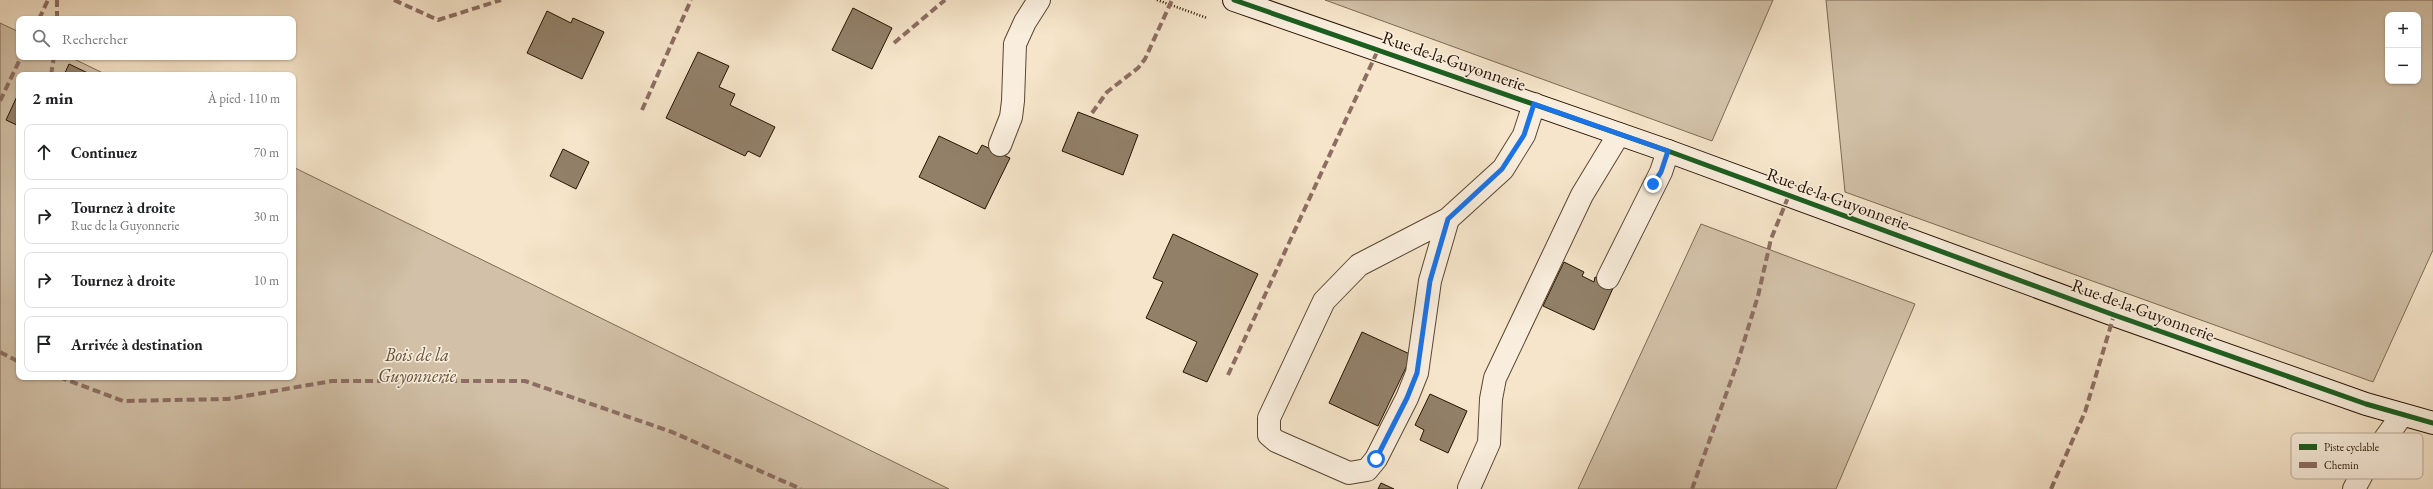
<!DOCTYPE html>
<html lang="fr">
<meta charset="utf-8">
<style>
body{margin:0;font-family:"EB Garamond",serif;background:#f2f2f2;color:#202124}
.controls{position:absolute;right:12px;top:12px;display:grid;overflow:hidden;border-radius:8px;box-shadow:0 1px 3px #0004}
.controls button{width:36px;height:36px;display:grid;place-items:center;padding:0;border:0;border-bottom:1px solid #e0e0e0;background:#fff;color:#202124;font:20px sans-serif}
.stop{position:absolute;width:12px;height:12px;margin:-9px;border:3px solid #1a73e8;border-radius:50%;background:#fff}
.stop.end{background:#1a73e8;border-color:#fff;box-shadow:0 1px 4px #0008}
.list{margin:0;padding:0;list-style:none}
h2{display:flex;justify-content:space-between;align-items:center;height:52px;margin:0;padding:0 16px;font-size:17px}
h2 small{font-size:13px;font-weight:400;color:#757577}
.list li{display:grid;grid-template-columns:26px 1fr auto;gap:12px;align-items:center;box-sizing:border-box;height:56px;margin:0 8px 8px;padding:0 8px;border:1px solid #e0e0e0;border-radius:8px}
.list b{display:block;font-size:15px;white-space:nowrap}
.list p{margin:0;font-size:13px;white-space:nowrap;color:#757577}
.list em{font-size:13px;font-style:normal;color:#757577}
.icon{flex:none;width:22px;height:22px;fill:none;stroke:currentColor;stroke-width:2;stroke-linecap:round;stroke-linejoin:round}
.map{position:relative;flex:none;width:2433px;height:489px;overflow:hidden}
.search{position:absolute;background:#fff;box-shadow:0 1px 3px #0004;left:16px;top:16px;width:280px;height:44px;display:flex;align-items:center;gap:10px;box-sizing:border-box;padding:0 14px;border-radius:8px;color:#757577;font-size:15px}
.panel{position:absolute;background:#fff;box-shadow:0 1px 3px #0004;left:16px;top:72px;width:280px;height:308px;border-radius:8px}
.map>svg:first-child{display:block}
.green{fill:#d2c1a8;stroke:#7c6a54;fill-rule:evenodd}
.building{fill:#928069;stroke:#251200}
.lines{fill:none;stroke-linecap:round;stroke-linejoin:round}
.lane-casing{stroke:#594732;stroke-width:24}
.secondary-casing{stroke:#251200;stroke-width:24}
.path{stroke:#251200;stroke-width:2.5;stroke-dasharray:1 2;stroke-linecap:butt}
.lane{stroke:#f9eedd;stroke-width:22}
.secondary{stroke:#f9eedd;stroke-width:22}
.quiet{stroke:#8d6e63;stroke-width:4;stroke-dasharray:8 4;stroke-linecap:butt}
.cycleway-casing{stroke:#f9eedd;stroke-width:8}
.cycleway{stroke:#1b5e20;stroke-width:5}
.route{stroke:#1a73e8;stroke-width:5}
.labels{text-anchor:middle;stroke-width:3.5;stroke-linejoin:round;paint-order:stroke}
.street-label{font-size:18px;fill:#251200;stroke:#f9eedd}
.park-label{font-size:18px;font-style:italic;fill:#624f3b;stroke:#f9eedd}
.key{fill:#f9eedd;stroke:#b9ac9b;stroke-width:1}
.key-label{font-size:11px;fill:#251200}
</style>
<div class="map">
<svg width="2433" height="489" viewBox="0 0 2433 489">
<rect width="100%" height="100%" fill="#f6e5ca"/>
<filter id="stains"><feTurbulence type="fractalNoise" baseFrequency=".005" numOctaves="4"/><feColorMatrix values="0 0 0 0 .2 0 0 0 0 .09 0 0 0 0 .02 0 0 0 .5 -.17"/></filter>
<radialGradient id="worn" r=".72"><stop offset=".6" stop-color="#630" stop-opacity="0"/><stop offset="1" stop-color="#630" stop-opacity=".3"/></radialGradient>
<path class="green" d="M 1325,0 L 1773,0 L 1712,141 Z
M 1826,0 L 2433,0 L 2433,250 L 2373,382 L 1845,192 ZM 2388,15 L 2418,15 L 2418,81 L 2388,81 Z
M 0,23 L 19,32 L 19,57 L 70,57 L 107,75 L 19,75 L 19,377 L 293,377 L 293,167 L 949,489 L 0,489 Z
M 1701,224 L 1915,304 L 1836,489 L 1578,489 Z"/>
<path class="building" d="M 853,8 L 892,28 L 872,69 L 832,50 Z
M 547,11 L 571,23 L 573,18 L 604,32 L 582,79 L 527,53 Z
M 698,52 L 729,66 L 719,87 L 735,94 L 730,105 L 775,127 L 760,157 L 748,151 L 745,156 L 666,118 Z
M 69,64 L 92,75 L 64,75 Z
M 19,92 L 19,126 L 6,120 Z
M 1078,112 L 1138,135 L 1123,175 L 1062,151 Z
M 939,136 L 977,154 L 982,145 L 1010,158 L 985,209 L 919,177 Z
M 563,149 L 589,162 L 576,189 L 550,176 Z
M 1173,234 L 1258,274 L 1207,382 L 1183,372 L 1197,342 L 1146,318 L 1163,282 L 1153,278 Z
M 1564,262 L 1584,272 L 1582,276 L 1594,282 L 1595,277 L 1614,286 L 1594,330 L 1543,306 Z
M 1362,332 L 1412,355 L 1378,426 L 1329,403 Z
M 1430,394 L 1467,411 L 1448,453 L 1420,440 L 1424,430 L 1415,425 Z
M 1381,483 L 1394,489 L 1378,489 Z"/>
<g class="lines">
<defs>
<path id="lane" d="M 1000,145 L 1011,117 L 1013,101 L 1015,44 L 1025,22 L 1039,0
M 1448,219 L 1430,281 L 1417,373 L 1407,398 L 1376,459 L 1367,470 L 1349,473 L 1276,441 L 1269,435 L 1269,418 L 1324,301 L 1359,265 L 1448,219 L 1503,169 L 1524,135 L 1534,104
M 1608,278 L 1661,172 L 1668,151
M 1469,488 L 1489,443 L 1491,399 L 1495,378 L 1582,195 L 1619,134
M 2354,489 L 2369,461 L 2402,415"/>
<path id="secondary" d="M 1234,0 L 1668,151 L 2114,315 L 2366,404 L 2433,423"/>
</defs>
<use href="#lane" class="lane-casing"/>
<use href="#secondary" class="secondary-casing"/>
<path class="path" d="M 1157,0 L 1207,18"/>
<use href="#lane" class="lane"/>
<use href="#secondary" class="secondary"/>
<path class="quiet" d="M 394,0 L 438,20 L 501,0
M 39,19 L 48,0
M 57,19 L 57,0
M 894,43 L 945,0
M 51,75 L 54,57
M 0,101 L 21,57
M 642,110 L 691,0
M 1092,113 L 1107,92 L 1138,68 L 1145,59 L 1172,0
M 0,352 L 19,362
M 1228,375 L 1378,50
M 59,377 L 123,401 L 228,399 L 332,381 L 525,381 L 672,432 L 801,489
M 1692,489 L 1738,361 L 1758,296 L 1771,239 L 1789,195
M 2051,489 L 2085,412 L 2114,315"/>
<defs>
<path id="cycleway" d="M 1234,0 L 1668,151 L 2114,315 L 2366,404 L 2433,423"/>
</defs>
<use href="#cycleway" class="cycleway-casing"/>
<use href="#cycleway" class="cycleway"/>
</g>
<g class="lines">
<path class="route" d="M 1376,459 L 1407,398 L 1417,373 L 1430,281 L 1448,219 L 1502,169 L 1524,135 L 1534,104 L 1668,151 L 1661,172 L 1653,184"/>
</g>
<g class="labels">
<g class="street-label">
<text transform="translate(1454 61) rotate(19)" y="6">Rue de la Guyonnerie</text>
<text transform="translate(1838 199) rotate(20)" y="6">Rue de la Guyonnerie</text>
<text transform="translate(2143 310) rotate(20)" y="6">Rue de la Guyonnerie</text>
</g>
<g class="park-label">
<text x="417" y="361">Bois de la<tspan x="417" dy="21">Guyonnerie</tspan></text>
</g>
</g>
<rect x="2291" y="433" width="132" height="46" rx="6" class="key"/>
<rect x="2299" y="444" width="18" height="6" fill="#1b5e20"/>
<rect x="2299" y="462" width="18" height="6" fill="#8d6e63"/>
<g class="key-label">
<text x="2324" y="451">Piste cyclable</text>
<text x="2324" y="469">Chemin</text>
</g>
<rect width="100%" height="100%" filter="url(#stains)"/>
<rect width="100%" height="100%" fill="url(#worn)"/>
</svg>
<div class="controls">
<button>+</button>
<button>−</button>
</div>
<div class="stop" style="left:1376px;top:459px"></div>
<div class="stop end" style="left:1653px;top:184px"></div>
<div class="search"><svg class="icon" aria-label="search" viewBox="0 0 24 24"><circle cx="10" cy="10" r="6"/><path d="M15 15l6 6"/></svg>Rechercher</div>
<section class="panel">
<h2>2 min<small>À pied · 110 m</small></h2>
<ul class="list">
<li><svg class="icon" aria-label="ahead" viewBox="0 0 24 24"><path d="M12 20V5M6 11l6-6 6 6"/></svg><div><b>Continuez</b></div><em>70 m</em></li>
<li><svg class="icon" aria-label="right" viewBox="0 0 24 24"><path d="M7 20v-9h11M14 6l5 5-5 5"/></svg><div><b>Tournez à droite</b><p>Rue de la Guyonnerie</p></div><em>30 m</em></li>
<li><svg class="icon" aria-label="right" viewBox="0 0 24 24"><path d="M7 20v-9h11M14 6l5 5-5 5"/></svg><div><b>Tournez à droite</b></div><em>10 m</em></li>
<li><svg class="icon" aria-label="arrive" viewBox="0 0 24 24"><path d="M6 21V4h12l-3 4 3 4H6"/></svg><div><b>Arrivée à destination</b></div></li>
</ul>
</section>
</div>
